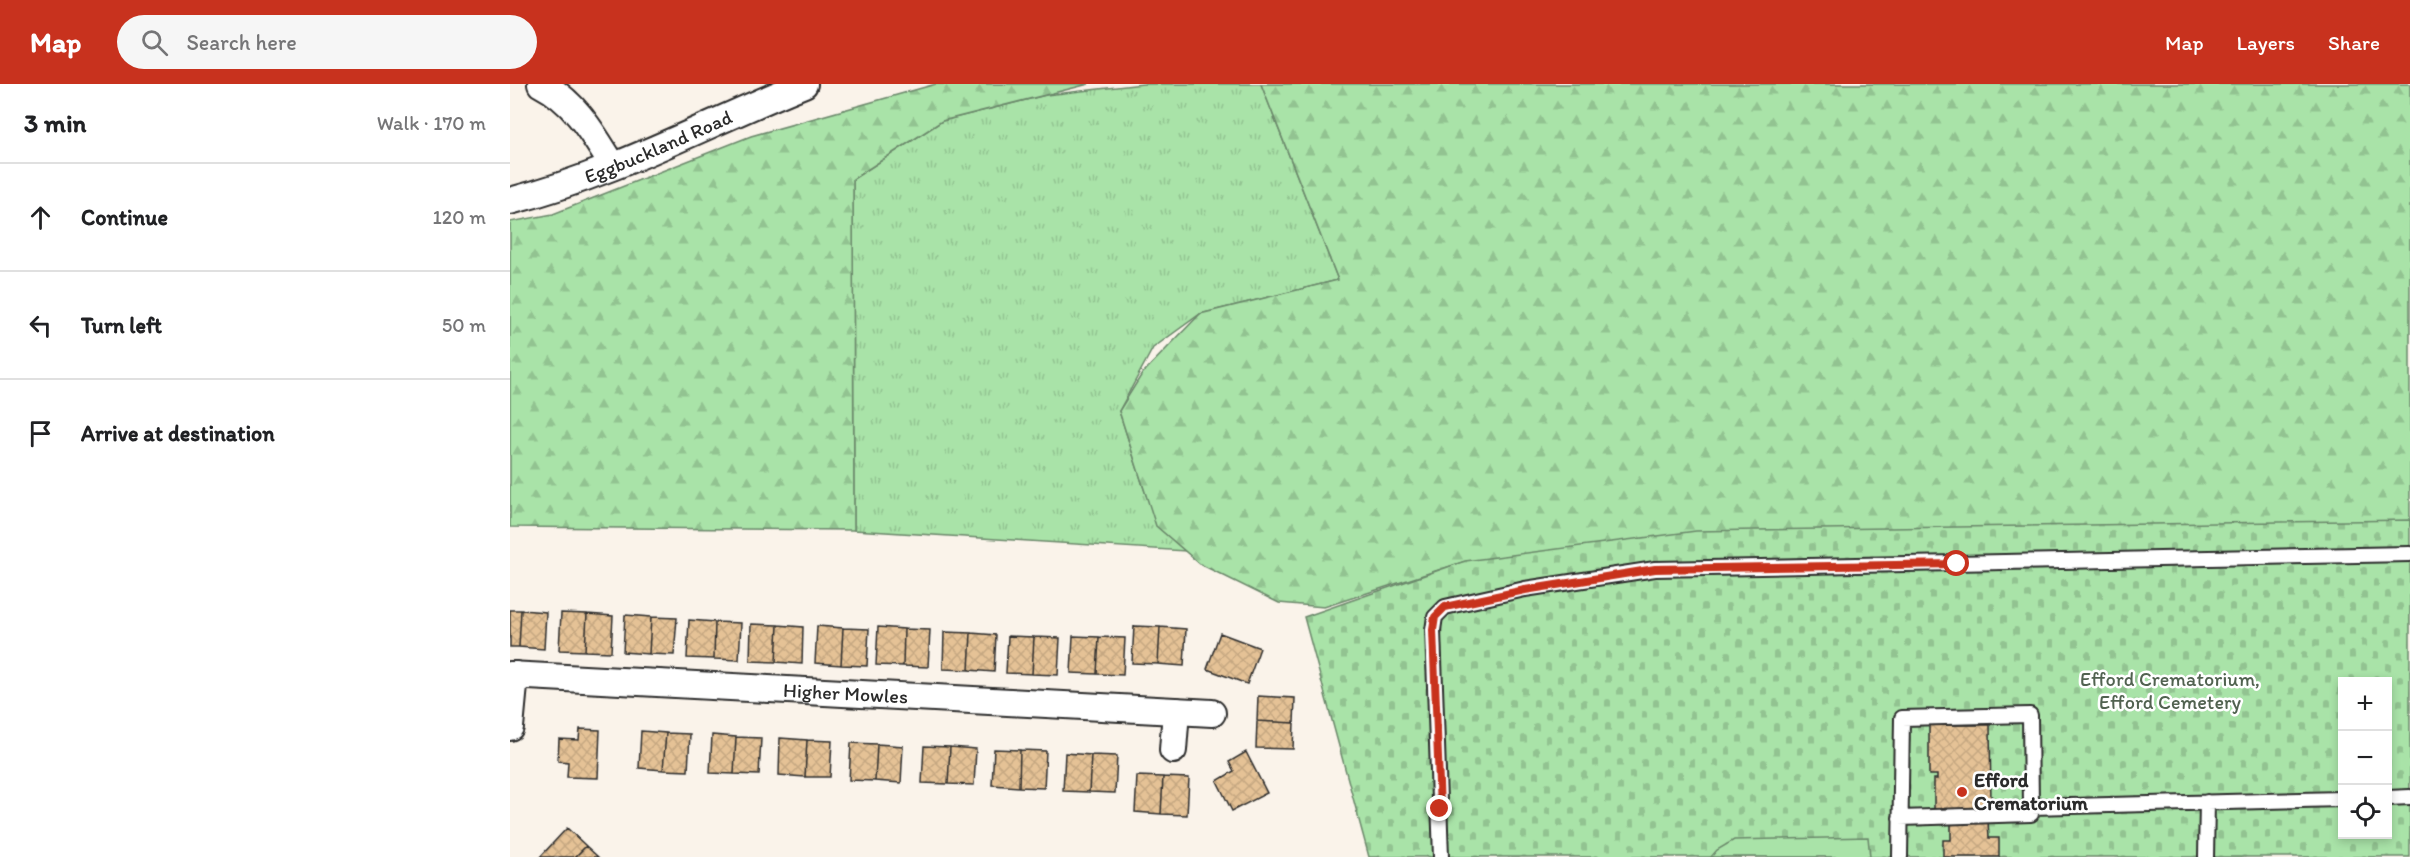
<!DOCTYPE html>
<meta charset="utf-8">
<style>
body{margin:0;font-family:Itim,sans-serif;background:#f6f6f6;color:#202124}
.controls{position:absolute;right:18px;bottom:18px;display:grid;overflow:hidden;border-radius:0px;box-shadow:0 3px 9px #0003}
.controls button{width:54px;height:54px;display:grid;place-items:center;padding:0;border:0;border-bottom:2px solid #e0e0e0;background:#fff;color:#202124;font:30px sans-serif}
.stop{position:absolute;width:18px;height:18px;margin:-14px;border:4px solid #c8321e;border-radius:50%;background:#fff}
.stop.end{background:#c8321e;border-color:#fff;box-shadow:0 2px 6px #0008}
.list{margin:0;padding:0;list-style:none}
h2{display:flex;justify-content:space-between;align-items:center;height:78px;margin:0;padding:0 24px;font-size:26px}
h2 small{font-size:20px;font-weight:400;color:#757577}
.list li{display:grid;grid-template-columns:39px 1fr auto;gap:18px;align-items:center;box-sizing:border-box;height:108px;padding:0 24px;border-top:2px solid #e0e0e0}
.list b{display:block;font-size:22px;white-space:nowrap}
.list em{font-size:20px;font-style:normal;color:#757577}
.icon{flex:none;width:33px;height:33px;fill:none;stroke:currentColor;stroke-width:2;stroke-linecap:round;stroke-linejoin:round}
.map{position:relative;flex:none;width:1900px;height:773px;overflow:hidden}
header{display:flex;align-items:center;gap:36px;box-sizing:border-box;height:84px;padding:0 30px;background:#c8321e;color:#fff}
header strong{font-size:28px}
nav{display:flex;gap:33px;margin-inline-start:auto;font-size:21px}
.search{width:420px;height:54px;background:#f6f6f6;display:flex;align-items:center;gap:15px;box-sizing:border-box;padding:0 21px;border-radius:33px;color:#757577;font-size:22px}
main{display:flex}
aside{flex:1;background:#fff}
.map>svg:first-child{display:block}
.grass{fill:url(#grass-tufts);stroke:#6a876a;stroke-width:1.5}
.forest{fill:url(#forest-firs);stroke:#6a876a;stroke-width:1.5}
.cemetery{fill:url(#cemetery-stones);stroke:#6a876a;stroke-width:1.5;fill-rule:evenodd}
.garden{fill:#a9e3a8;stroke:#6a876a;stroke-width:1.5}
.building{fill:url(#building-cross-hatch);stroke:#2b2b2b;stroke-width:1.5}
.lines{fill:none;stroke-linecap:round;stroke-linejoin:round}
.service-casing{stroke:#2b2b2b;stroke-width:18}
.minor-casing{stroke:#2b2b2b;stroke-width:30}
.service{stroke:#fff;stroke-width:14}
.minor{stroke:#fff;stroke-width:26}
.route{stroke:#c8321e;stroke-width:8}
.poi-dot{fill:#c8321e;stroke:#fff;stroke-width:2}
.labels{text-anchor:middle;stroke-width:5;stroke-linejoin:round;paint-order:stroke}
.street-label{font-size:20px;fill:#2b2b2b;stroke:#fff}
.park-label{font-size:20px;fill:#516250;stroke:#fff}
.poi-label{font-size:20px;font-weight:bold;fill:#2b2b2b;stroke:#fff;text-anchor:start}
</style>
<header>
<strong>Map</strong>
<div class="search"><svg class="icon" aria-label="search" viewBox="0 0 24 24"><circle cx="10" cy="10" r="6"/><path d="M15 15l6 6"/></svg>Search here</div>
<nav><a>Map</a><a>Layers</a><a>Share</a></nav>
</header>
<main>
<aside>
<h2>3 min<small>Walk · 170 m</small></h2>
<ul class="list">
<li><svg class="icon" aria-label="ahead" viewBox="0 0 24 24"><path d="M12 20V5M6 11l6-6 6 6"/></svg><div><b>Continue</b></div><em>120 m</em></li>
<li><svg class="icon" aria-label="left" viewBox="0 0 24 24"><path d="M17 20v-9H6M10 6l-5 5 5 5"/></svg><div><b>Turn left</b></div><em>50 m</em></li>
<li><svg class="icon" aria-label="arrive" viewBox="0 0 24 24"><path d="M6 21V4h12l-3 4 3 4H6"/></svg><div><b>Arrive at destination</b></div></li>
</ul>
</aside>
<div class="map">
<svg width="1900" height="773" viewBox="0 0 1900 773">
<defs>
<pattern id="grass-tufts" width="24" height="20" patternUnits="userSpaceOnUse" patternTransform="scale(1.5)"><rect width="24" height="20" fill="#a9e3a8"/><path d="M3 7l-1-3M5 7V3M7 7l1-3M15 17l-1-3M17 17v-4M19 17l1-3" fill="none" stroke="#92c391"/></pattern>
<pattern id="forest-firs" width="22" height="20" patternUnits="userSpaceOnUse" patternTransform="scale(1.5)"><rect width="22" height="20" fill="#a9e3a8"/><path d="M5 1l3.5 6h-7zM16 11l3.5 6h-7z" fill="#92c391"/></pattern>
<pattern id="cemetery-stones" width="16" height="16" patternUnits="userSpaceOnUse" patternTransform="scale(1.5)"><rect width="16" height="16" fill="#a9e3a8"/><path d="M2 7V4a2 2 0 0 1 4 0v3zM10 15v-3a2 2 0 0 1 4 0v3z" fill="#92c391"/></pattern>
<pattern id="building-cross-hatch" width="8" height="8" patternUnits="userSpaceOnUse" patternTransform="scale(1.5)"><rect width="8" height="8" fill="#e5c296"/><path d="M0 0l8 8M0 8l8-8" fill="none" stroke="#c5a781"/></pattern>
</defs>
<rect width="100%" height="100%" fill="#faf3ea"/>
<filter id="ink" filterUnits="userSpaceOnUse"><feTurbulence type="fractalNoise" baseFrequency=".0167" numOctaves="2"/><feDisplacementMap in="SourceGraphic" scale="12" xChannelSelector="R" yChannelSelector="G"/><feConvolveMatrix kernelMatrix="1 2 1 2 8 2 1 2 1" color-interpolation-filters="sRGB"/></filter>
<g filter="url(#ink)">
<path class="grass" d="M 633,0 L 751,0 L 828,196 L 690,230 L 643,264 L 609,327 L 636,411 L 675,467 L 344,446 L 343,95 L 432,37 L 536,11 Z"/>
<path class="forest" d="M 426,0 L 579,0 L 432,37 L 343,95 L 344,446 L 0,443 L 0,138 L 43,130 L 241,52 Z
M 751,0 L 1900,0 L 1900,443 L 953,478 L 814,523 L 769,519 L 690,480 L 646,442 L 609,327 L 632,290 L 690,230 L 828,196 Z"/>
<path class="cemetery" d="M 1900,436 L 1900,773 L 859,773 L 794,533 L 955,477 L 1186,447 ZM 1832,598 L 1878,598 L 1878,750 L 1832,750 Z"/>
<path class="garden" d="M 1358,753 L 1360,773 L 1201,773 L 1207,766 L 1224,756 Z"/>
<path class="building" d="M 0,526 L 11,526 L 9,563 L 0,563 Z
M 11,526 L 36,528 L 34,565 L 9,563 Z
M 51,529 L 77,530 L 75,567 L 49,566 Z
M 77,530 L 103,532 L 101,568 L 75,567 Z
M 115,531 L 141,533 L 139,570 L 113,568 Z
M 141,533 L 167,534 L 164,571 L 139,570 Z
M 179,536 L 205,538 L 204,575 L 177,574 Z
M 205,538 L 231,539 L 229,576 L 204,575 Z
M 241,540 L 268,541 L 266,578 L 240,577 Z
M 268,541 L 293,543 L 292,580 L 266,578 Z
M 307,542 L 333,544 L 331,581 L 305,579 Z
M 624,542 L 650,543 L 648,580 L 622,579 Z
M 368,543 L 394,545 L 393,582 L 366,581 Z
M 650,543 L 676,545 L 674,582 L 648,580 Z
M 333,544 L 359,545 L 357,582 L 331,581 Z
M 394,545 L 420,546 L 418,583 L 393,582 Z
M 434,548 L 461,549 L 459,586 L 433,585 Z
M 461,549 L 486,551 L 484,588 L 459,586 Z
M 710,549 L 750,564 L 737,600 L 697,585 Z
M 498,552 L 524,553 L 522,590 L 496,589 Z
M 563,552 L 589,553 L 587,590 L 561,589 Z
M 524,553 L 550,554 L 548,591 L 522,590 Z
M 589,553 L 615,554 L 613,591 L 587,590 Z
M 748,612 L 785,614 L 784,639 L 747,637 Z
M 747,637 L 784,639 L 783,665 L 746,664 Z
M 1419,641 L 1480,641 L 1481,721 L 1467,721 L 1467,736 L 1478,736 L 1479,754 L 1489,754 L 1489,773 L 1433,773 L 1433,756 L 1441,756 L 1441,736 L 1453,735 L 1452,725 L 1424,726 L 1424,695 L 1427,695 L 1427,691 L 1419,691 Z
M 70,645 L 90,646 L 88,694 L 57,693 L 58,678 L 48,677 L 49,655 L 69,656 Z
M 131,647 L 156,649 L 153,686 L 129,684 Z
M 156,649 L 180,650 L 178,687 L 153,686 Z
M 202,651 L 226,653 L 224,690 L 200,689 Z
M 226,653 L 251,654 L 249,691 L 224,690 Z
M 270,654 L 297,656 L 295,693 L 269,691 Z
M 297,656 L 322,657 L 320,693 L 295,693 Z
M 341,659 L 367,660 L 365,697 L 339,696 Z
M 367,660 L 393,662 L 391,699 L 365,697 Z
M 414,662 L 440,663 L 438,700 L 412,699 Z
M 440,663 L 466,665 L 464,701 L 438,700 Z
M 484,665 L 510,666 L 509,703 L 482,701 Z
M 510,666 L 536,667 L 534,704 L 509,703 Z
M 736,668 L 757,709 L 722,727 L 707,697 L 724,687 L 719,678 Z
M 555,669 L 581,671 L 579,708 L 553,707 Z
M 581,671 L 607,672 L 605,709 L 579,708 Z
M 627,692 L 653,693 L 651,730 L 625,728 Z
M 653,693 L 679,694 L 677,731 L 651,730 Z
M 57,744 L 76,762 L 65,773 L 30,773 Z
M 76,762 L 88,773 L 65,773 Z"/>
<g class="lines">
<defs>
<path id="service" d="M 1878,714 L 1900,713
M 1390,734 L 1521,730 L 1521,723
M 931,773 L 923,546 L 925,533 L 935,523 L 1015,505 L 1145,485 L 1900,470
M 1390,773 L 1392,634 L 1520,631 L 1521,723 L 1832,715
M 1696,773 L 1697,718"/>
<g id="minor">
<path d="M 31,0 C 66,18 83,50 103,82"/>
<path id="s1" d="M 0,117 C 102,91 197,39 294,0"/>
<path id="s2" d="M 0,591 L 702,629"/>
<path d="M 0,643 L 5,591"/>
<path d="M 663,666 L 666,627"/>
</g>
</defs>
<use href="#service" class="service-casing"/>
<use href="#minor" class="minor-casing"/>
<use href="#service" class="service"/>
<use href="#minor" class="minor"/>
</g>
</g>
<g class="lines" filter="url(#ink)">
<path class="route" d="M 930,725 L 923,546 L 925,533 L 935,523 L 1015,506 L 1145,485 L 1447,480"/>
</g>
<circle class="poi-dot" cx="1452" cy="708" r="6"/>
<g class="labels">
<g class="street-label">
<text dy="7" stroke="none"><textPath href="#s1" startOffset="158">Eggbuckland Road</textPath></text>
<text dy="7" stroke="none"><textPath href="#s2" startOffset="336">Higher Mowles</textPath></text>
</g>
<g class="park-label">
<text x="1660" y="602">Efford Crematorium,<tspan x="1660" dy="23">Efford Cemetery</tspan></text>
</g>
<g class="poi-label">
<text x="1464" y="703">Efford<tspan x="1464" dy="23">Crematorium</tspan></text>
</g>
</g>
</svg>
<div class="controls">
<button>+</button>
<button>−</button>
<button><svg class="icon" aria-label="locate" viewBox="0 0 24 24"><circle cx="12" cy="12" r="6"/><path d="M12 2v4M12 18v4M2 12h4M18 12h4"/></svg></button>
</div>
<div class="stop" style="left:1447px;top:480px"></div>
<div class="stop end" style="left:930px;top:725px"></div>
</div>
</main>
